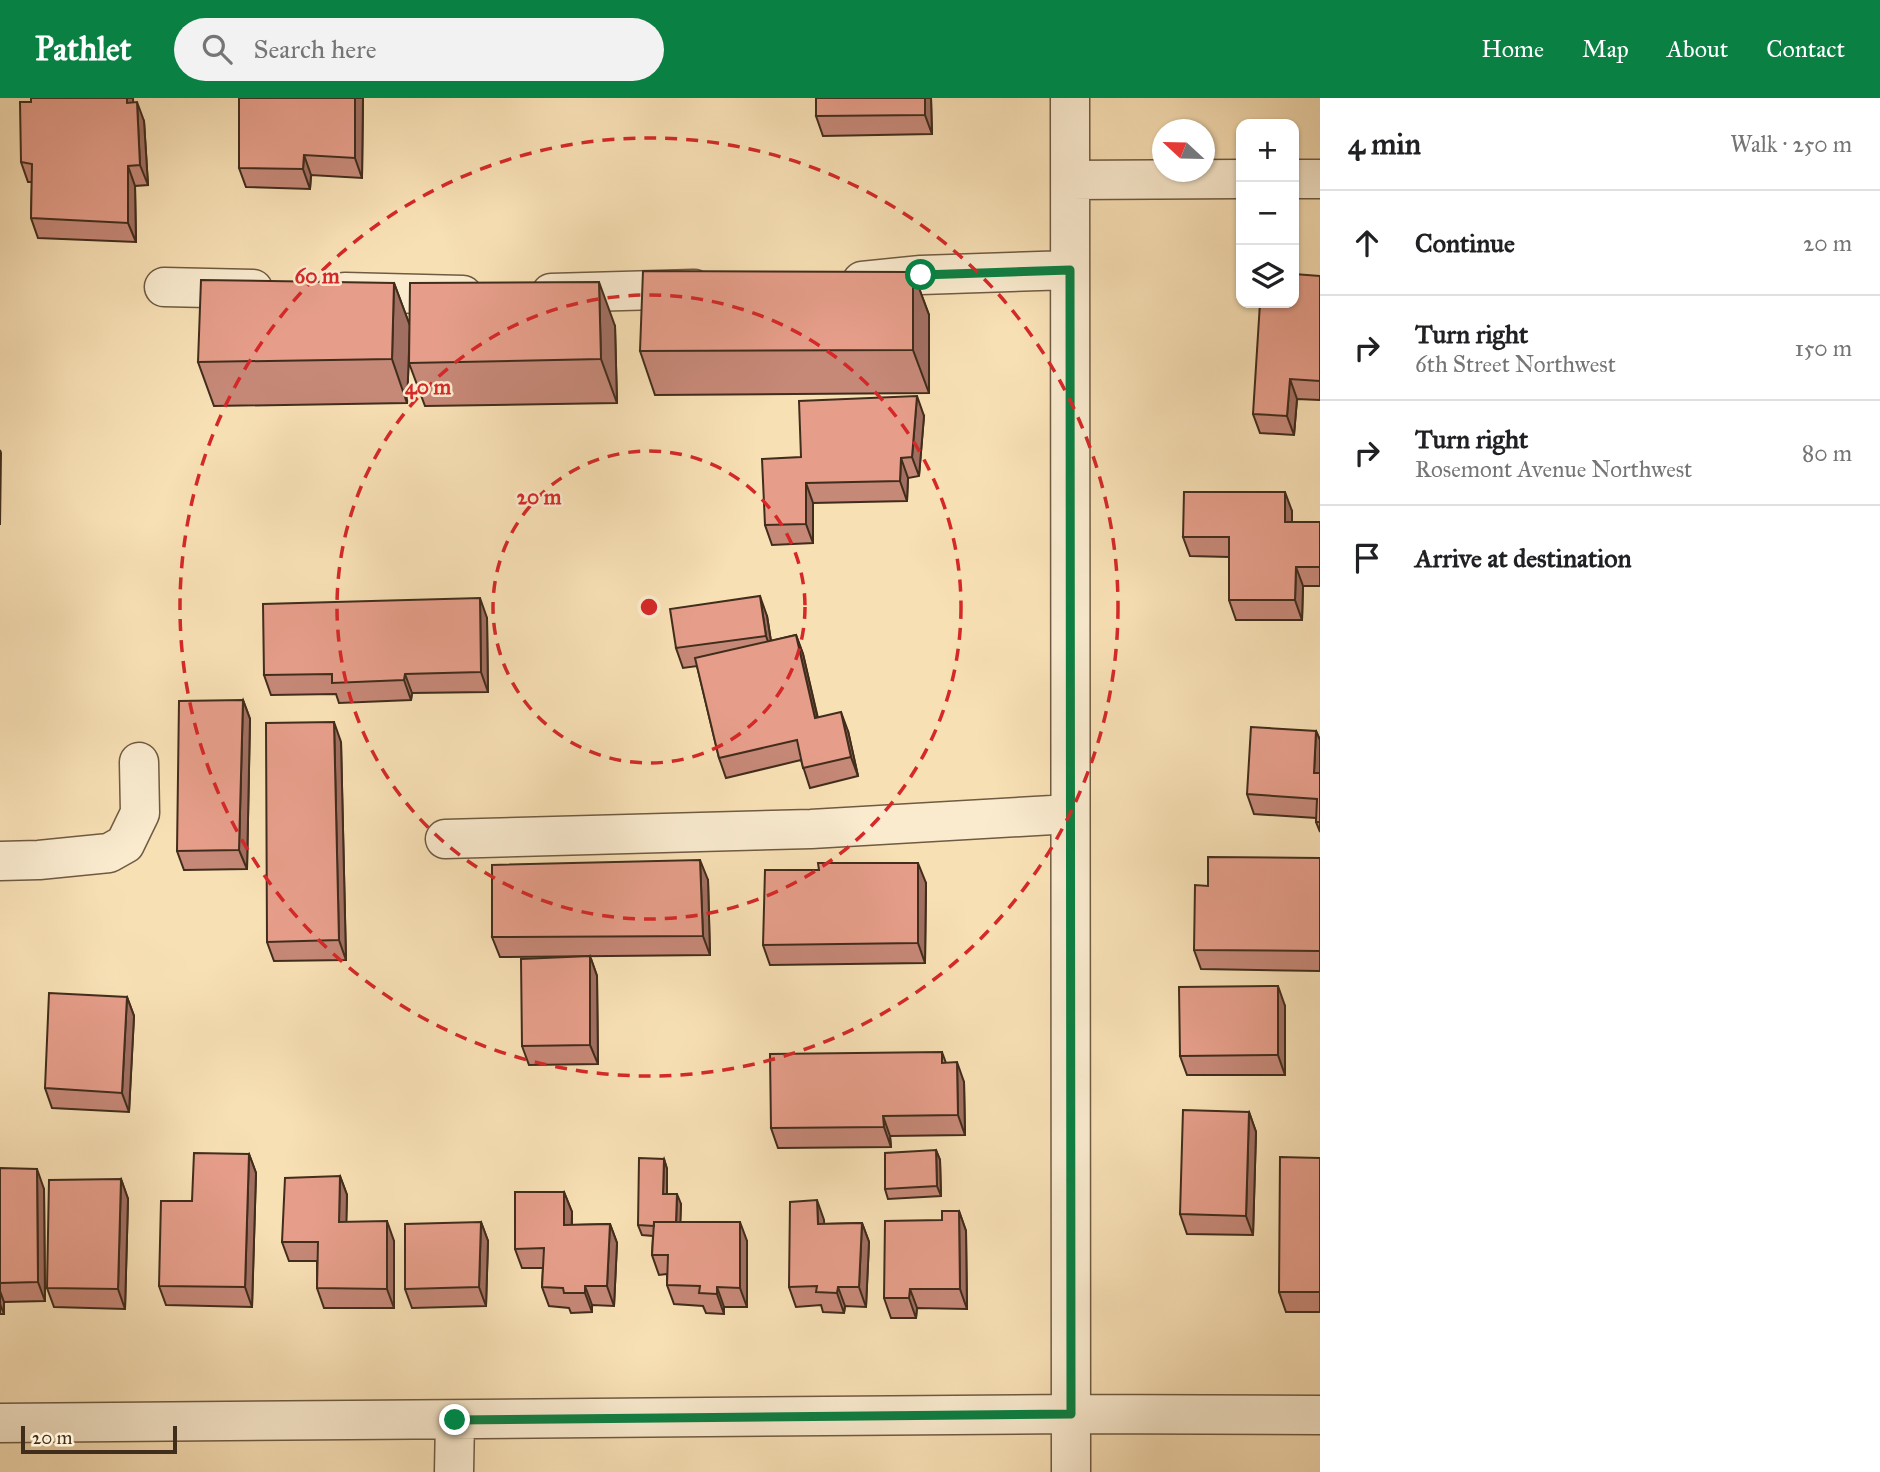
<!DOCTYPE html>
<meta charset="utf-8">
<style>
body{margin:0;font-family:"IM FELL Great Primer",serif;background:#f2f2f2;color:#202124}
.controls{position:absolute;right:21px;top:21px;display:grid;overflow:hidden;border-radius:14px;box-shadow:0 2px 5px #0004}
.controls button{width:63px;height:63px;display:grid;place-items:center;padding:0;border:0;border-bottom:2px solid #e0e0e0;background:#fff;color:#202124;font:35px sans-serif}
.compass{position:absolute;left:1152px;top:21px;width:63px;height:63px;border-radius:50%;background:#fff;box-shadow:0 2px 5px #0004;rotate:292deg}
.scale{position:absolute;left:21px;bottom:18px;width:156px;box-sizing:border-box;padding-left:7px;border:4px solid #412d1c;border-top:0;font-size:19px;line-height:24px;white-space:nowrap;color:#412d1c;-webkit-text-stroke:5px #faebcf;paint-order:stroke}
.stop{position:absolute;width:21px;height:21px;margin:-16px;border:5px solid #0b8043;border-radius:50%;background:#fff}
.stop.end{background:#0b8043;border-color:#fff;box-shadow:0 2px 7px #0008}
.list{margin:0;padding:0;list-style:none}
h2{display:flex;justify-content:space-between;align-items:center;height:91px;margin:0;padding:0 28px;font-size:30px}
h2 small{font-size:23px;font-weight:400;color:#757577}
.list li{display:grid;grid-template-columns:46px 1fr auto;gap:21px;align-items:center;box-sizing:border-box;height:105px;padding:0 28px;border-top:2px solid #e0e0e0}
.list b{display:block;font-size:26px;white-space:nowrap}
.list p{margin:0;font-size:23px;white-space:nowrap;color:#757577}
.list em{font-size:23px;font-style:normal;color:#757577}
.icon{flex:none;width:38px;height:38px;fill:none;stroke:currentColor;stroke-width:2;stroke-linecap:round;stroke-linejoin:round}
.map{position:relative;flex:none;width:1320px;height:1374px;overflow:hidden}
header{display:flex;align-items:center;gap:42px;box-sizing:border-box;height:98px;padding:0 35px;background:#0b8043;color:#fff}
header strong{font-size:33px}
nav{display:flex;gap:38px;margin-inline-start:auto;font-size:24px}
.search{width:490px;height:63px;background:#f2f2f2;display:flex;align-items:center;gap:18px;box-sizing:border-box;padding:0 24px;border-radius:38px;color:#757577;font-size:26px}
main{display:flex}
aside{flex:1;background:#fff}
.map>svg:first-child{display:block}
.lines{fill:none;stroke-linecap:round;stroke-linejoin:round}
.minor-casing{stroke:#6f5a42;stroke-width:41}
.minor{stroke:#faebcf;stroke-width:38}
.wall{fill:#c68877;stroke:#412d1c;stroke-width:2}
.shaded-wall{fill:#a16f61;stroke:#412d1c;stroke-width:2}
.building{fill:#e69e8a;stroke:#412d1c;stroke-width:2}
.route{stroke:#0b8043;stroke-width:9}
.ring{fill:none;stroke:#d62828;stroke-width:3.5;stroke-dasharray:12 9}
.centre{fill:#d62828;stroke:#faebcf;stroke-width:3.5}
.ring-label{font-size:21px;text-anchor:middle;font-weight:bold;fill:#d62828;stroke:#faebcf;stroke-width:5;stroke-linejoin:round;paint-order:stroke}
</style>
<header>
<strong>Pathlet</strong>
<div class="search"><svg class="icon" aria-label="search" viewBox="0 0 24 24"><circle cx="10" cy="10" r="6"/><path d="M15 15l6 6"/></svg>Search here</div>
<nav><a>Home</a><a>Map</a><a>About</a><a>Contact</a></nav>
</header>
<main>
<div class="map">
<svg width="1320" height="1374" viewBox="0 0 1320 1374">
<rect width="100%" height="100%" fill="#f8e0b5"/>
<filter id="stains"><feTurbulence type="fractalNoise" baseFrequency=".00286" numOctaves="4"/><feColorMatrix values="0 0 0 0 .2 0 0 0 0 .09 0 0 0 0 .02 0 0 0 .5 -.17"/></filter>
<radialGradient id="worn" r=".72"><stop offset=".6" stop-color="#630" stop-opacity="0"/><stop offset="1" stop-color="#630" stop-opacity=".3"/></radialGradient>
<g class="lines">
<defs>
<path id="minor" d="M 1070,0 L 1071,1374
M 1294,81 L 1320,81
M 1070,82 L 1241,81
M 862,183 L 921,177 L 1070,172
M 164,189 L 253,191
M 345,194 L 463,197
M 551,195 L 694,191
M 445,741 L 811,731 L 1070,716
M 0,763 L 39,762 L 109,755 L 125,746 L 140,715 L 139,664
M 0,1325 L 1071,1316 L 1320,1317
M 454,1374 L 455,1322"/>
</defs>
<use href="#minor" class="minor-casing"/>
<use href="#minor" class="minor"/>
</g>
<path class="wall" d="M 363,0 L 362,80 L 311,77 L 310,91 L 246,89 L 239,70 Z
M 931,0 L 932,36 L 823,38 L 816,18 Z
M 133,4 L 144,23 L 148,87 L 135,88 L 136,144 L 38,140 L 31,120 L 32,84 L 28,84 L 21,64 Z
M 913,174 L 929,217 L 929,295 L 655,297 L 640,253 Z
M 1320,178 L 1320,302 L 1297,301 L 1294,337 L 1260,335 L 1253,316 Z
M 394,185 L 410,228 L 407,305 L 214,308 L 198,264 Z
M 615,228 L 617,305 L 425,308 L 409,265 Z
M 924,318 L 919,378 L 908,380 L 907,403 L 813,405 L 813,445 L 772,447 L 765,427 L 801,359 Z
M 1292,413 L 1292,424 L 1320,424 L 1320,488 L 1303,488 L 1302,522 L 1236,522 L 1229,502 L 1229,459 L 1190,458 L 1183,439 Z
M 767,518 L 771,543 L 796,537 L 803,556 L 818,620 L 848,633 L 858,678 L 810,690 L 801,662 L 726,680 L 719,660 L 697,568 L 683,570 L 676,550 Z
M 487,520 L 488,594 L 412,595 L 411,602 L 339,605 L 336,596 L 271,597 L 264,577 Z
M 243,602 L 250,621 L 247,771 L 184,772 L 177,753 Z
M 1316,633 L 1320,642 L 1320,734 L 1316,724 L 1316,720 L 1254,716 L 1247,696 Z
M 341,644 L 346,862 L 274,863 L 267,844 Z
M 1320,760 L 1320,873 L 1201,871 L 1194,852 L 1208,788 Z
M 819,772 L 926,785 L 925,865 L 770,867 L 763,847 Z
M 708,782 L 710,857 L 500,859 L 492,839 Z
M 590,858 L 597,878 L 598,966 L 529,967 L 522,948 Z
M 127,899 L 134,918 L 129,1014 L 52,1010 L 45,990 Z
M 1285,908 L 1285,977 L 1187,977 L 1180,958 Z
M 942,954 L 946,965 L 964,984 L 965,1037 L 890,1038 L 891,1049 L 778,1050 L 771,1030 Z
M 1249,1014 L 1256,1034 L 1253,1137 L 1187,1136 L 1180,1116 Z
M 936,1052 L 940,1062 L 941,1098 L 888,1101 L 885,1091 Z
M 249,1056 L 256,1075 L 252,1209 L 166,1207 L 159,1188 Z
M 1320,1060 L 1320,1214 L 1286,1214 L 1279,1194 Z
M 664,1061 L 667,1071 L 667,1096 L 681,1106 L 680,1124 L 747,1143 L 747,1209 L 724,1209 L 724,1216 L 706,1215 L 703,1208 L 674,1206 L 667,1187 L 667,1176 L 659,1177 L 652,1157 L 653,1138 L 642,1137 L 638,1127 Z
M 0,1070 L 44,1091 L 45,1203 L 4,1204 L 4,1216 L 0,1216 Z
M 340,1078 L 347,1097 L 346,1124 L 394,1143 L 394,1210 L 324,1210 L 317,1190 L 317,1163 L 289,1163 L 282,1144 Z
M 121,1081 L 128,1101 L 125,1211 L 54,1209 L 47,1190 Z
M 564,1094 L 572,1114 L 572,1127 L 610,1126 L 617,1145 L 614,1208 L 592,1207 L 592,1214 L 571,1215 L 569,1210 L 549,1208 L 542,1189 L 543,1170 L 522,1170 L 515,1151 Z
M 959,1113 L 966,1133 L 967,1211 L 917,1210 L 916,1220 L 891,1220 L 884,1200 L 942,1122 Z
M 824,1122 L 824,1126 L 862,1125 L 869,1144 L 866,1209 L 845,1208 L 844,1215 L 823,1214 L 821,1207 L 796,1209 L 789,1189 Z
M 481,1124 L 488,1143 L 486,1208 L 412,1210 L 405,1191 Z"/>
<path class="shaded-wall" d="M 127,0 L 133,0 L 134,24 L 127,5 Z
M 355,0 L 363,0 L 362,80 L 355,60 Z
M 925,0 L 931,0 L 932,36 L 925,17 Z
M 137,4 L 144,23 L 148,87 L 140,67 Z
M 304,57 L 311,77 L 310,91 L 303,71 Z
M 128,68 L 135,88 L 136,144 L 128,125 Z
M 913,174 L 929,217 L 929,295 L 913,252 Z
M 599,184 L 615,228 L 617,305 L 601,261 Z
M 394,185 L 410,228 L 407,305 L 392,261 Z
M 1290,281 L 1297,301 L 1294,337 L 1287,318 Z
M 917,298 L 924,318 L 919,378 L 912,359 Z
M 0,352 L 1,355 L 0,427 Z
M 901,360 L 908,380 L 907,403 L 900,383 Z
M 806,385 L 813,405 L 813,445 L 806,426 Z
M 1285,394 L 1292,413 L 1292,444 L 1285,424 Z
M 1296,469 L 1303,488 L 1302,522 L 1295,502 Z
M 760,498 L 767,518 L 773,557 L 766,538 Z
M 480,500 L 487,520 L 488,594 L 481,574 Z
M 796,537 L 803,556 L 822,640 L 815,620 Z
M 405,576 L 412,595 L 411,602 L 404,582 Z
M 243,602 L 250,621 L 247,771 L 239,752 Z
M 841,614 L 848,633 L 858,678 L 851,659 Z
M 334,624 L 341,644 L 346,862 L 339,842 Z
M 1316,633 L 1320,642 L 1320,692 L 1314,675 Z
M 700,762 L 708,782 L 710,857 L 703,838 Z
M 918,765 L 926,785 L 925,865 L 918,845 Z
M 590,858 L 597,878 L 598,966 L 590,947 Z
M 1278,888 L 1285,908 L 1285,977 L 1278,957 Z
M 127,899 L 134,918 L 129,1014 L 122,995 Z
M 957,964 L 964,984 L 965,1037 L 958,1017 Z
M 1249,1014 L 1256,1034 L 1253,1137 L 1246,1118 Z
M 883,1018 L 890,1038 L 891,1049 L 884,1029 Z
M 936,1052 L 940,1062 L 941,1098 L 937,1088 Z
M 249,1056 L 256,1075 L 252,1209 L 245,1189 Z
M 664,1061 L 667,1071 L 667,1106 L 663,1096 Z
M 37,1071 L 44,1091 L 45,1203 L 38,1184 Z
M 340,1078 L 347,1097 L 346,1144 L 339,1124 Z
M 121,1081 L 128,1101 L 125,1211 L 118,1191 Z
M 564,1094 L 572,1114 L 571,1146 L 564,1127 Z
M 677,1096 L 681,1106 L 680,1138 L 676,1128 Z
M 817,1102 L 824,1122 L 825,1146 L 818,1126 Z
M 959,1113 L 966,1133 L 967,1211 L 960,1191 Z
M 387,1123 L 394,1143 L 394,1210 L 387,1191 Z
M 481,1124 L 488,1143 L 486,1208 L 479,1189 Z
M 740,1124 L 747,1143 L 747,1209 L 740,1190 Z
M 862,1125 L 869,1144 L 866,1209 L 859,1189 Z
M 610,1126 L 617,1145 L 614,1208 L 607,1188 Z
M 585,1188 L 592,1207 L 592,1214 L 585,1195 Z
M 717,1189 L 724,1209 L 724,1216 L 717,1196 Z
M 838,1189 L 845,1208 L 844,1215 L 837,1195 Z
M 910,1191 L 917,1210 L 916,1220 L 909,1200 Z
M 0,1193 L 4,1204 L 4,1216 L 0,1206 Z"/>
<path class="building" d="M 31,0 L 127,0 L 127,5 L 137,4 L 140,67 L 128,68 L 128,125 L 31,120 L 32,66 L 21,64 L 20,4 L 31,4 Z
M 239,0 L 355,0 L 355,60 L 304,57 L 303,71 L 239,70 Z
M 816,0 L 925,0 L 925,17 L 816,18 Z
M 643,173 L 913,174 L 913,252 L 640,253 Z
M 1294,176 L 1320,178 L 1320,283 L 1290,281 L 1287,318 L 1253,316 L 1260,205 L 1294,205 Z
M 201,182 L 394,185 L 392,261 L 198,264 Z
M 599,184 L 601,261 L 409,265 L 410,185 Z
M 917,298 L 912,359 L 901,360 L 900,383 L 806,385 L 806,426 L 765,427 L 762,361 L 801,359 L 799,303 Z
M 1184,394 L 1285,394 L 1285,424 L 1320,424 L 1320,469 L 1296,469 L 1295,502 L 1229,502 L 1229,439 L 1183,439 Z
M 760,498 L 766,538 L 676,550 L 670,511 Z
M 480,500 L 481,574 L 405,576 L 404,582 L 332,585 L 332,576 L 264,577 L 263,506 Z
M 796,537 L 815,620 L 841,614 L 851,659 L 803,670 L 797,642 L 719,660 L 695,560 Z
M 243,602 L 239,752 L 177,753 L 179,603 Z
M 334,624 L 339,842 L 267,844 L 266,625 Z
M 1251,629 L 1316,633 L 1314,675 L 1320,675 L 1320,724 L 1316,724 L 1317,701 L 1247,696 Z
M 1208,759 L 1320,760 L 1320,853 L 1194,852 L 1195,787 L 1208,788 Z
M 700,762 L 703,838 L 492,839 L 492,767 Z
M 818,765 L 918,765 L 918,845 L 763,847 L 765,772 L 819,772 Z
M 590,858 L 590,947 L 522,948 L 521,861 Z
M 1278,888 L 1278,957 L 1180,958 L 1179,889 Z
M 49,895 L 127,899 L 122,995 L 45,990 Z
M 942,954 L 942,965 L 957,964 L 958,1017 L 883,1018 L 884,1029 L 771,1030 L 770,956 Z
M 1183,1012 L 1249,1014 L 1246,1118 L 1180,1116 Z
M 936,1052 L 937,1088 L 885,1091 L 885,1055 Z
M 194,1055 L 249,1056 L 245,1189 L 159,1188 L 161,1103 L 192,1103 Z
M 1280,1059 L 1320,1060 L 1320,1194 L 1279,1194 Z
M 639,1060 L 664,1061 L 663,1096 L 677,1096 L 676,1124 L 654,1124 L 654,1128 L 638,1127 Z
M 0,1070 L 37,1071 L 38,1184 L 0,1185 Z
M 340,1078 L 339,1124 L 387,1123 L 387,1191 L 317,1190 L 318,1144 L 282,1144 L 285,1080 Z
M 121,1081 L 118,1191 L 47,1190 L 49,1082 Z
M 515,1094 L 564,1094 L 564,1127 L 610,1126 L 607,1188 L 585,1188 L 585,1195 L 564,1195 L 563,1190 L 542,1189 L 544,1150 L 515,1151 Z
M 817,1102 L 818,1126 L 862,1125 L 859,1189 L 838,1189 L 837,1195 L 816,1194 L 817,1188 L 789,1189 L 790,1104 Z
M 942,1113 L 959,1113 L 960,1191 L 910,1191 L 909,1200 L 884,1200 L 885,1123 L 942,1122 Z
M 481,1124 L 479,1189 L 405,1191 L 405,1126 Z
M 654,1124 L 740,1124 L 740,1190 L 717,1189 L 717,1196 L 699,1195 L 700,1188 L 667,1187 L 668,1157 L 652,1157 Z"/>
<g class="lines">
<path class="route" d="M 455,1322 L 1071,1316 L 1070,172 L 921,177"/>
</g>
<g class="ring">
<circle cx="649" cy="509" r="156"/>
<circle cx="649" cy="509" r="312"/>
<circle cx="649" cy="509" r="469"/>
</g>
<circle cx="649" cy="509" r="10" class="centre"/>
<g class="ring-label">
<text x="317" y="185">60 m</text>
<text x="428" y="296">40 m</text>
<text x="539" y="406">20 m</text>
</g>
<rect width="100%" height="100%" filter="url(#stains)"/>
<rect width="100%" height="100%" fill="url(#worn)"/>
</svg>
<div class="controls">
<button>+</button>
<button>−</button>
<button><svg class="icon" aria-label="layers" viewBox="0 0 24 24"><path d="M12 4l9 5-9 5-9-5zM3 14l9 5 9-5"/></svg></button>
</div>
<svg class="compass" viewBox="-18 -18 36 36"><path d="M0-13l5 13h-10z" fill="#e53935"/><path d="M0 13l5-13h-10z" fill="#757577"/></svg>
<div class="scale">20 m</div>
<div class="stop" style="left:921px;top:177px"></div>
<div class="stop end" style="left:455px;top:1322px"></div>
</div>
<aside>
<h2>4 min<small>Walk · 250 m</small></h2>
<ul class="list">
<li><svg class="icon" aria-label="ahead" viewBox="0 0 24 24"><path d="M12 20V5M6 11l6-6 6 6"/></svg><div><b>Continue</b></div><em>20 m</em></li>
<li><svg class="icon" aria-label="right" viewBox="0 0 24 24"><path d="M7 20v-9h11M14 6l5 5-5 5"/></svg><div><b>Turn right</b><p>6th Street Northwest</p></div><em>150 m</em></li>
<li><svg class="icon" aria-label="right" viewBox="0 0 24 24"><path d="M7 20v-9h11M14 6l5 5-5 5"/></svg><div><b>Turn right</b><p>Rosemont Avenue Northwest</p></div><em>80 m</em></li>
<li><svg class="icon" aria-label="arrive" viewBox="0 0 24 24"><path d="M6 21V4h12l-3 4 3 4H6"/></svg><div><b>Arrive at destination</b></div></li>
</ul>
</aside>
</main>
